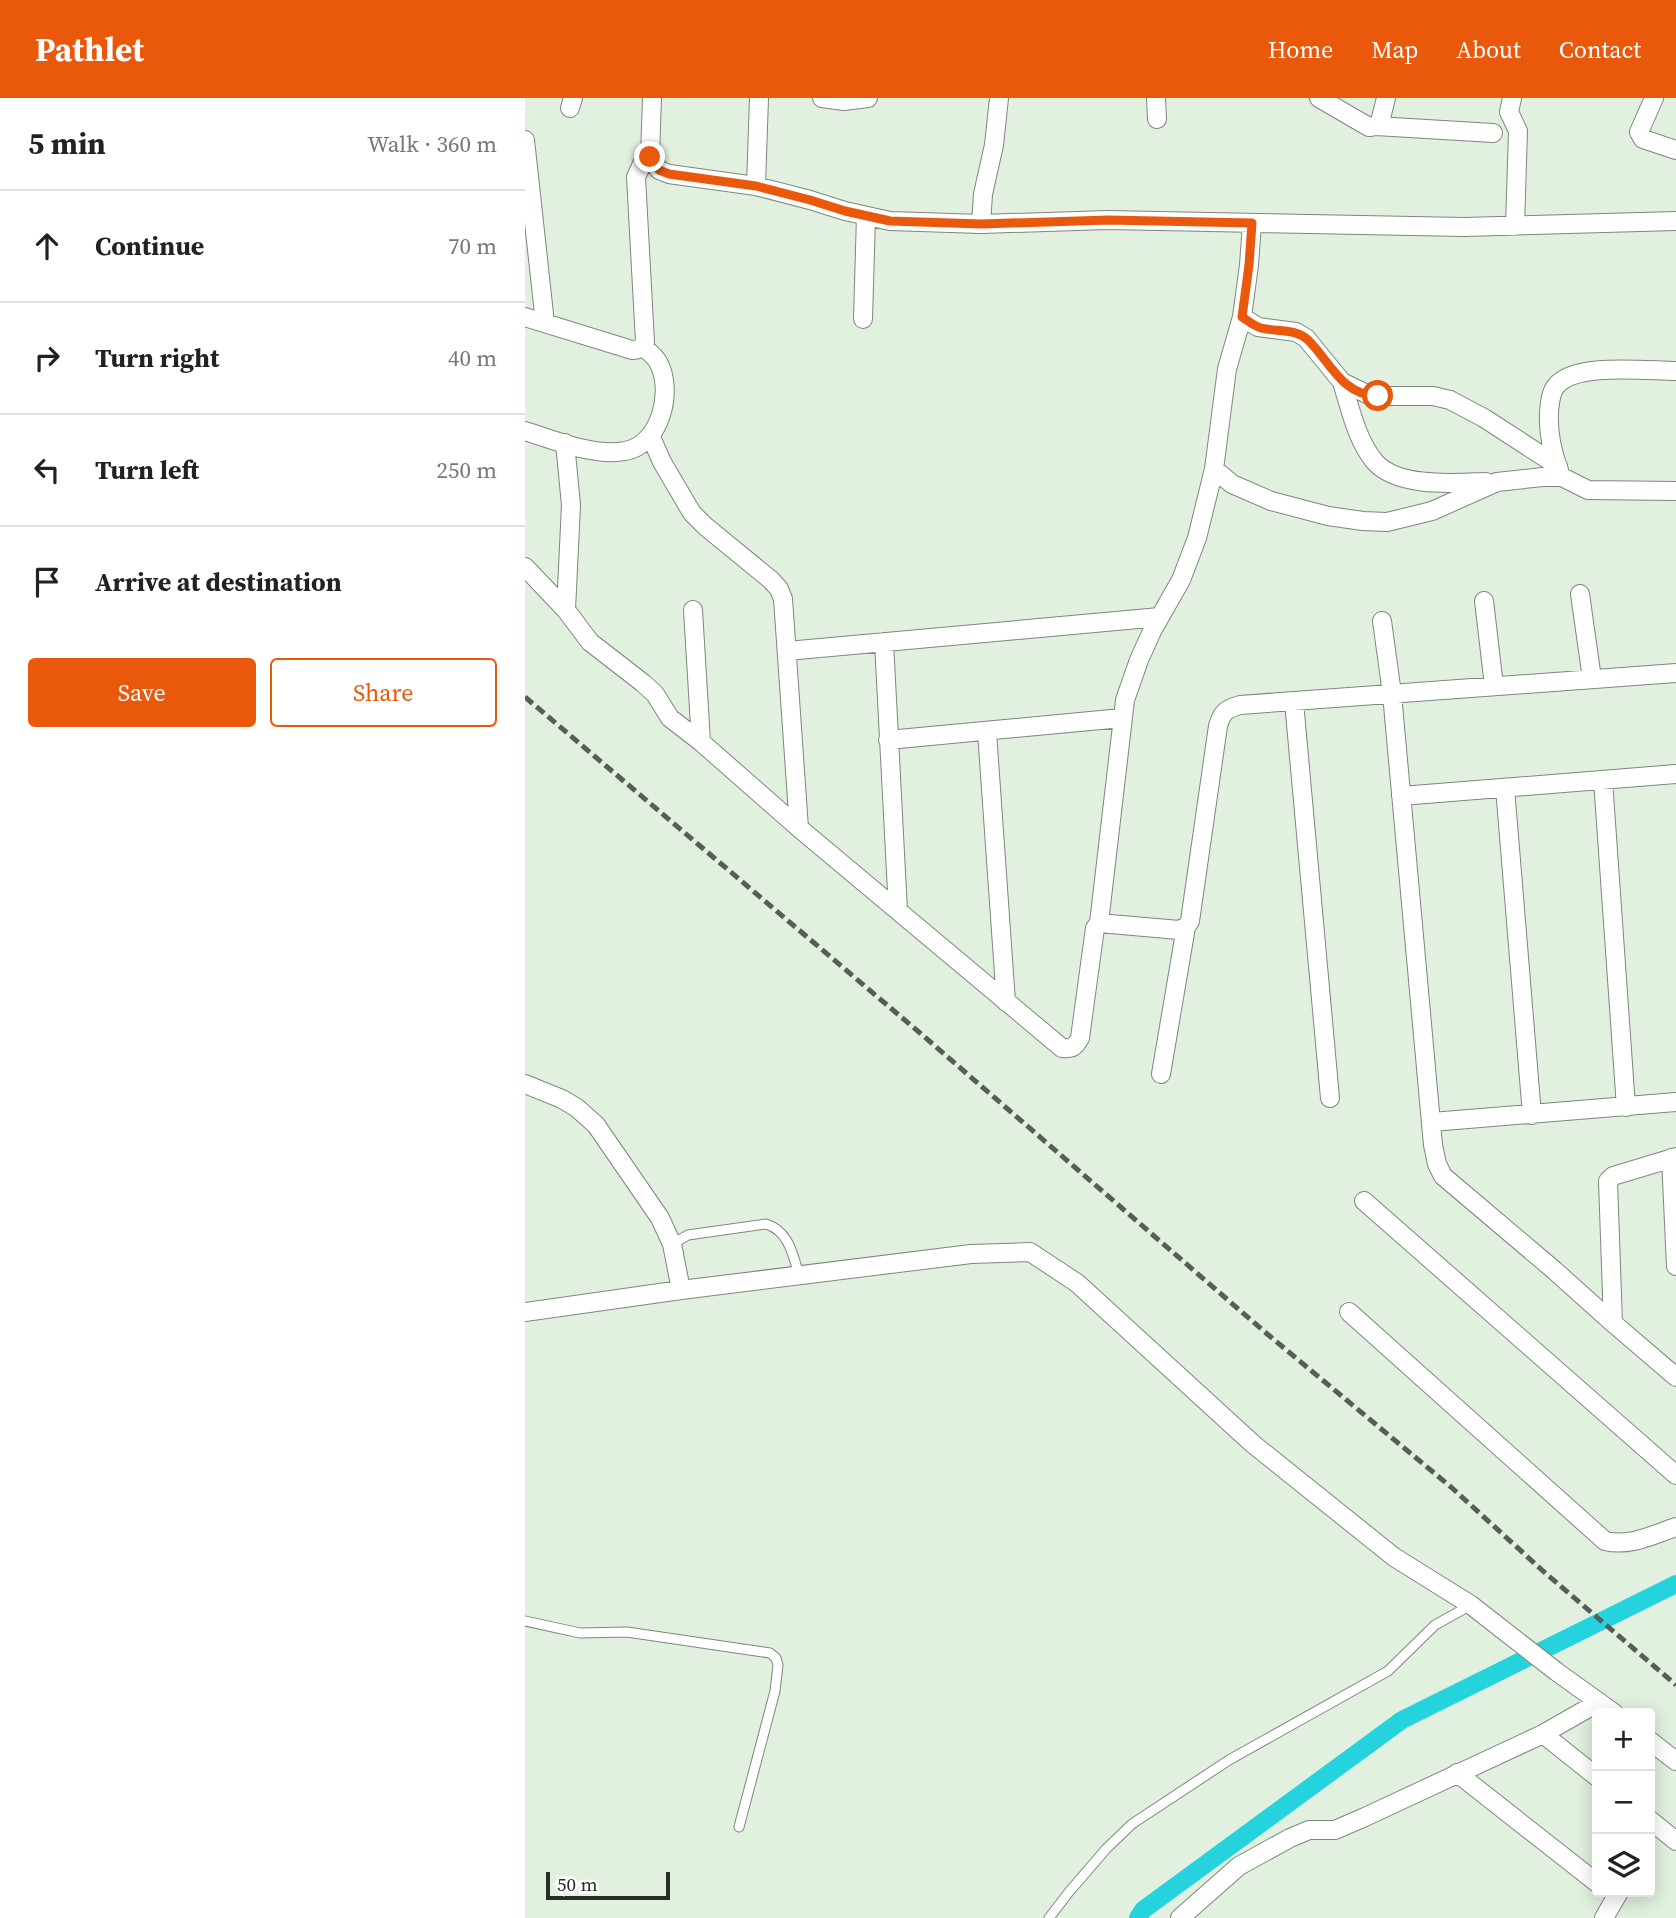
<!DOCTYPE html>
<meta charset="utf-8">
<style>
body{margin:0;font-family:"Source Serif 4",serif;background:#f6f6f6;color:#222}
.controls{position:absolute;right:21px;bottom:21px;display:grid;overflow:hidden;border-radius:7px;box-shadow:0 4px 18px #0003}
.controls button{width:63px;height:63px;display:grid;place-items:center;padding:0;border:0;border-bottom:2px solid #e0e0e0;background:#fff;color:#222;font:35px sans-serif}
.scale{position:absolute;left:21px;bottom:18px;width:124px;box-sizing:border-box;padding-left:7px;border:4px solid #272c26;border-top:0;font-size:19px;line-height:24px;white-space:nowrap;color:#272c26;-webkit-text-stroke:5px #fff;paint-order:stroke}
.stop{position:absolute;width:21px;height:21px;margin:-16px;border:5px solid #ea580c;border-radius:50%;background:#fff}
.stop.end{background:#ea580c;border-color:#fff;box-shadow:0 2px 7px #0008}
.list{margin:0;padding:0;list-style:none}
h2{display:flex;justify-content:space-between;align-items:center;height:91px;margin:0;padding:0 28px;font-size:30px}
h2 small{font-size:23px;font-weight:400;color:#767676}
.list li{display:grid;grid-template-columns:46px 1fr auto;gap:21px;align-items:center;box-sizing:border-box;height:112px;padding:0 28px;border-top:2px solid #e0e0e0}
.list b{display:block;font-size:26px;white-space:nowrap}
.list em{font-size:23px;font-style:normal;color:#767676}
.actions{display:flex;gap:14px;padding:21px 28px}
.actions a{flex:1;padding:16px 0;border:2px solid #ea580c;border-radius:7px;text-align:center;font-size:24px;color:#ea580c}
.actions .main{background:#ea580c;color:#fff}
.icon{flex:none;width:38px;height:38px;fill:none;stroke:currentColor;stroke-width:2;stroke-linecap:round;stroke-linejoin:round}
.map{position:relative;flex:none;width:1151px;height:1820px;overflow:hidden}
header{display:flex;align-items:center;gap:42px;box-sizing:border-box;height:98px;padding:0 35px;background:#ea580c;color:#fff}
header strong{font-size:33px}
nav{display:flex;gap:38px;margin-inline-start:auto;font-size:24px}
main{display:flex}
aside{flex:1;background:#fff}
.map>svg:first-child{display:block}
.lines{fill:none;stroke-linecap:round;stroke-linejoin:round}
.canal{stroke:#25d3df;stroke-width:18}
.lane-casing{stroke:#7b887a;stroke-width:11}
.street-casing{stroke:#7b887a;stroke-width:20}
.lane{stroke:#fff;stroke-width:9}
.street{stroke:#fff;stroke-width:18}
.rail{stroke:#575e56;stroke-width:5;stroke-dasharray:10 5;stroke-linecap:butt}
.route{stroke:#ea580c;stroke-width:9}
</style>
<header>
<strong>Pathlet</strong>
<nav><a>Home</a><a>Map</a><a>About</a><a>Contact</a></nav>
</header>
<main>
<aside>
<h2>5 min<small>Walk · 360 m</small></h2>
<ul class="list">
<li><svg class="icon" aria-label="ahead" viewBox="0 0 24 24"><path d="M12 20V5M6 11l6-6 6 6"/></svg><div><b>Continue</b></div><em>70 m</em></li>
<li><svg class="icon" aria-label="right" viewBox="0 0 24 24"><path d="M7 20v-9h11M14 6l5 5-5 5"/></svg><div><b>Turn right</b></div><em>40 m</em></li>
<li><svg class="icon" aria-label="left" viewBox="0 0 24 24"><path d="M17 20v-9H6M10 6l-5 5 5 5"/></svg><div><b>Turn left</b></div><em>250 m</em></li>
<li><svg class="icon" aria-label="arrive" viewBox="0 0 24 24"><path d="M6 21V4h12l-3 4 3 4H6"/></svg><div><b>Arrive at destination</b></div></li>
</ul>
<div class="actions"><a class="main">Save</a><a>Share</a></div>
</aside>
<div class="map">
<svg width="1151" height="1820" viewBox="0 0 1151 1820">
<rect width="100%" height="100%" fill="#e1f0df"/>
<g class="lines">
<path class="canal" d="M 613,1820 L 618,1812 L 877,1622 L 1151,1486"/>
<defs>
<path id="lane" d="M 147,1146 L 163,1137 L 241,1126 C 264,1133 268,1157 274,1177
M 0,1523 L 55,1535 L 102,1534 L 245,1555 L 251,1560 L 253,1567 L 250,1593 L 214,1729
M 524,1820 L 544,1794 L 581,1751 L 607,1726 L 704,1662 L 863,1573 L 910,1527 L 946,1507"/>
<path id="street" d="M 127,0 L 125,59 L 134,72 L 144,76 L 231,88 L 285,102 L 320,113 L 365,123 L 456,126 L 583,122 L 939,129 L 1151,123
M 297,0 L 319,3 L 343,0
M 631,0 L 632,21
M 794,0 L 844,29 L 851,28 L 855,24 L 861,0
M 987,0 L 984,14 L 993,33 L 990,128
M 1129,0 L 1114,34 L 1118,41 L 1151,52
M 45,10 L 48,0
M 851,28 L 968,35
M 0,42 L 20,225
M 231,88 L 234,0
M 456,126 L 458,96 L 469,47 L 474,0
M 0,219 L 107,252 C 114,252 117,250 120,244 L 111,79 L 117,66 L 125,59
M 717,219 L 733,229 L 771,234 L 781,240 L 817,284 L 846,298 L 908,298 L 925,302 L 959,320 L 1033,368
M 338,221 L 341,118
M 817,284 C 825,310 832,343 850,364 C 873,390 930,385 961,384
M 0,333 C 29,342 70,359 100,353 C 136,347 149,292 133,264 C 130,258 123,253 118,249
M 126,339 L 137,364 L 167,415 L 180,428 L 246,482 L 254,491 L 258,501 L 274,730
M 40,345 L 46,407 L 41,512
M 689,371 L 707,386 L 746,403 L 803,418 L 838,423 L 862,424 L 907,413 L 972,384 L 1018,379 L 1037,379 L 1063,392 L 1151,393
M 1034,372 C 1027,354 1023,334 1024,314 C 1025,306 1025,295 1031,288 C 1050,264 1121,273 1151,273
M 0,469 L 41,512 L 65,544 L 118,585 L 130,596 L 145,620 L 176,644 L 274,730 L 537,950 C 547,951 550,949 555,940 L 570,830 L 574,825 L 654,832 L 661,829 L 665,823 L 693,628 C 697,614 701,611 715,607 L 1151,575
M 1055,496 L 1067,581
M 959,503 L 969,588
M 168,512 L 176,644
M 857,523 L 867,596 L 908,1047 L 912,1066 L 918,1078 L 1029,1172 L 1088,1225 L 1151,1279
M 359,544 L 373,813
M 262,553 L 635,519
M 769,604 L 805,1000
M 462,634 L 481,904
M 363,642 L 597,620
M 1078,682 L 1101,1009
M 980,690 L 1007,1017
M 876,698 L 1151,676
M 574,825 L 600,602 L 614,562 L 628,531 L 656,482 L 672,440 L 689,371 L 702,271 L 717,219 L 724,167 L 727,125
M 636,976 L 661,829
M 0,986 L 37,1001 L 52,1010 L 71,1027 L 135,1120 L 147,1146 L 156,1192
M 907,1024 L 1151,1004
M 1146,1060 L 1151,1168
M 839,1103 L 1151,1377
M 0,1214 L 156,1192 L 446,1156 L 505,1154 L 552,1185 L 728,1346 L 869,1459 L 946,1507 L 1032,1574 L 1089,1615
M 824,1214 L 1080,1443 C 1105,1449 1127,1437 1151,1429
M 1088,1225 L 1083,1083 L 1088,1078 L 1151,1059
M 1018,1636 L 1072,1679
M 1125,1643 L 1151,1663
M 932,1675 L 1072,1785
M 1125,1722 L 1151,1743
M 655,1820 L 714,1768 L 765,1740 L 784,1732 L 810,1732 L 840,1719 L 1018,1636 L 1074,1604
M 1079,1820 L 1094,1794"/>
</defs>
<use href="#lane" class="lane-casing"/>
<use href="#street" class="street-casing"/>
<use href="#lane" class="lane"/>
<use href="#street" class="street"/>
<path class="rail" d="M 0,599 L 395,935 L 741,1235 L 926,1389 L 1018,1473 L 1151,1587"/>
</g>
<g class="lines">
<path class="route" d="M 125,59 L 134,72 L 144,76 L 231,88 L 285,102 L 320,113 L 365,123 L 456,126 L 583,122 L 727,125 L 724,167 L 717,219 C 723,223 729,228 736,230 C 751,234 770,230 783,242 C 804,262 817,298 853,298"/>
</g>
</svg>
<div class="controls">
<button>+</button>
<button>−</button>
<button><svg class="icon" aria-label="layers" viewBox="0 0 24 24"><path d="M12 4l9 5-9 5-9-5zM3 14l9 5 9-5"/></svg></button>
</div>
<div class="scale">50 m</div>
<div class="stop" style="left:853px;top:298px"></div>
<div class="stop end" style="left:125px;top:59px"></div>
</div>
</main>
